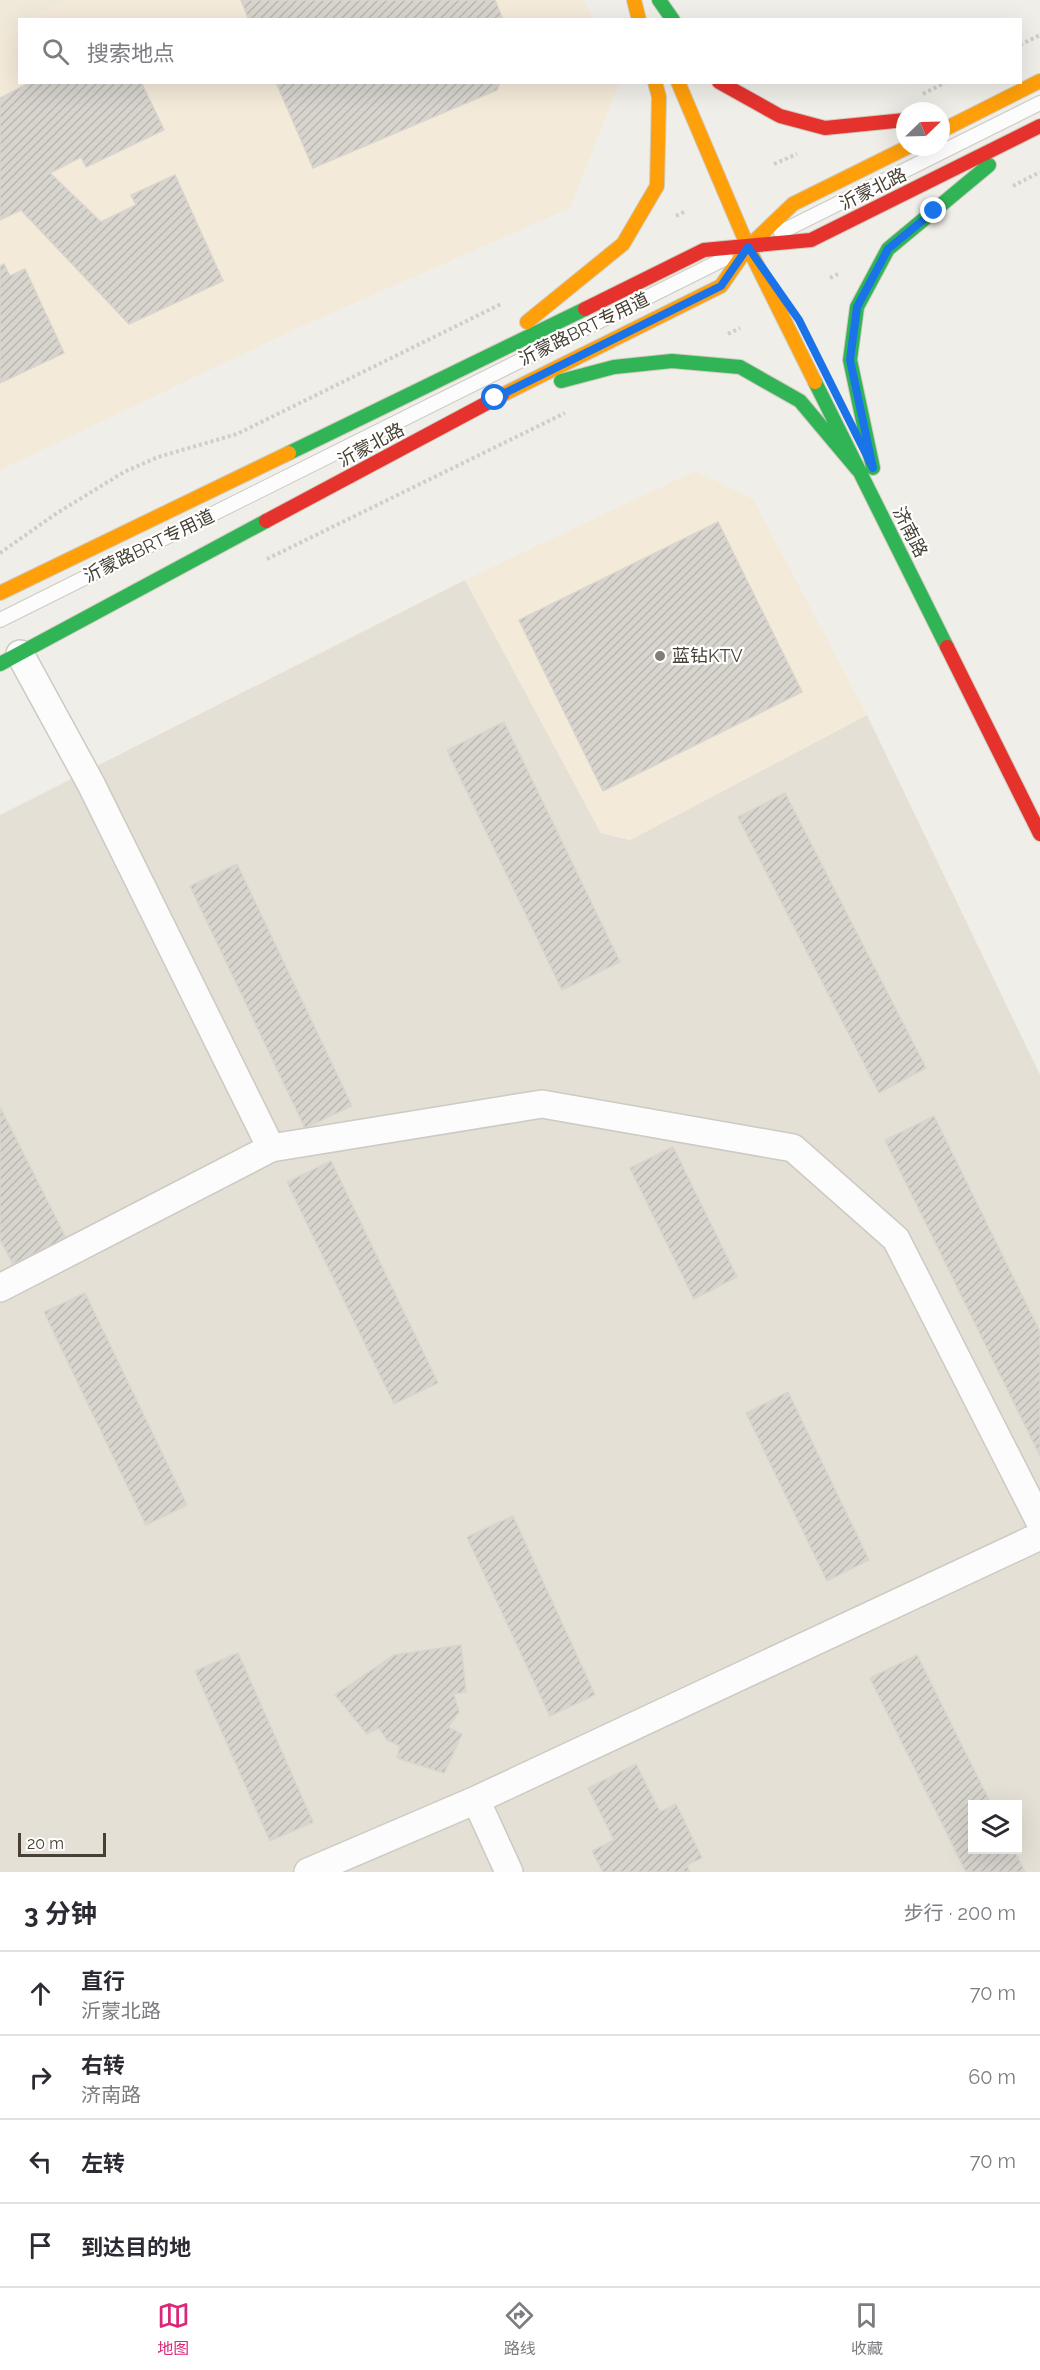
<!DOCTYPE html>
<html lang="zh">
<meta charset="utf-8">
<style>
body{margin:0;font-family:Raleway,"Noto Sans SC",sans-serif;background:#f7f7f7;color:#2b2b33}
.controls{position:absolute;right:18px;bottom:18px;display:grid;overflow:hidden;border-radius:0px;box-shadow:0 6px 24px #0002}
.controls button{width:54px;height:54px;display:grid;place-items:center;padding:0;border:0;border-bottom:2px solid #e1e1e2;background:#fff;color:#2b2b33;font:30px sans-serif}
.compass{position:absolute;left:896px;top:102px;width:54px;height:54px;border-radius:50%;background:#fff;box-shadow:0 6px 24px #0002;rotate:67deg}
.scale{position:absolute;left:18px;bottom:15px;width:88px;box-sizing:border-box;padding-left:6px;border:3px solid #474034;border-top:0;font-size:16px;line-height:21px;white-space:nowrap;color:#474034;-webkit-text-stroke:4px #fff;paint-order:stroke}
.stop{position:absolute;width:18px;height:18px;margin:-14px;border:4px solid #1a73e8;border-radius:50%;background:#fff}
.stop.end{background:#1a73e8;border-color:#fff;box-shadow:0 2px 6px #0008}
.list{margin:0;padding:0;list-style:none}
h2{display:flex;justify-content:space-between;align-items:center;height:78px;margin:0;padding:0 24px;font-size:26px}
h2 small{font-size:20px;font-weight:400;color:#7c7c81}
.list li{display:grid;grid-template-columns:39px 1fr auto;gap:18px;align-items:center;box-sizing:border-box;height:84px;padding:0 24px;border-top:2px solid #e1e1e2}
.list b{display:block;font-size:22px;white-space:nowrap}
.list p{margin:0;font-size:20px;white-space:nowrap;color:#7c7c81}
.list em{font-size:20px;font-style:normal;color:#7c7c81}
.icon{flex:none;width:33px;height:33px;fill:none;stroke:currentColor;stroke-width:2;stroke-linecap:round;stroke-linejoin:round}
.map{position:relative;flex:none;width:1040px;height:1872px;overflow:hidden}
.search{position:absolute;background:#fff;box-shadow:0 6px 24px #0002;left:18px;right:18px;top:18px;height:66px;display:flex;align-items:center;gap:15px;box-sizing:border-box;padding:0 21px;border-radius:0px;color:#7c7c81;font-size:22px}
.sheet{height:414px;background:#fff}
nav{display:flex;justify-content:space-around;align-items:center;box-sizing:border-box;height:84px;border-top:2px solid #e1e1e2;background:#fff;font-size:16px;color:#7c7c81}
nav a{display:grid;justify-items:center;gap:3px}
nav .on{color:#db2777}
.map>svg:first-child{display:block}
.residential{fill:#e5e0d5;fill-rule:evenodd}
.commercial{fill:#f4eada}
.education{fill:#efe9da}
.building{fill:url(#building-hatch);stroke:#d8d5ce;stroke-width:1.5}
.lines{fill:none;stroke-linecap:round;stroke-linejoin:round}
.lane-casing{stroke:#cdcac4;stroke-width:16}
.street-casing{stroke:#cdcac4;stroke-width:30}
.fast-casing{stroke:#d0cbbf;stroke-width:16}
.slow-casing{stroke:#d0cbbf;stroke-width:16}
.jam-casing{stroke:#d0cbbf;stroke-width:16}
.path{stroke:#d1cec9;stroke-width:4;stroke-dasharray:3 3;stroke-linecap:butt}
.lane{stroke:#fdfcfc;stroke-width:14}
.street{stroke:#fdfcfc;stroke-width:27}
.fast{stroke:#30b455;stroke-width:14}
.slow{stroke:#ff9f0a;stroke-width:14}
.jam{stroke:#e5322d;stroke-width:14}
.route{stroke:#1a73e8;stroke-width:8}
.poi-dot{fill:#827d73;stroke:#fff;stroke-width:2}
.labels{text-anchor:middle;stroke-width:4.5;stroke-linejoin:round;paint-order:stroke}
.street-label{font-size:18px;fill:#474034;stroke:#fff}
.poi-label{font-size:18px;fill:#474034;stroke:#fff;text-anchor:start}
</style>
<div class="map">
<svg width="1040" height="1872" viewBox="0 0 1040 1872">
<defs>
<pattern id="building-hatch" width="6" height="6" patternUnits="userSpaceOnUse" patternTransform="scale(1.5)"><rect width="6" height="6" fill="#d8d5cf"/><path d="M-1 1l2-2M0 6l6-6M5 7l2-2" fill="none" stroke="#bbb8b2"/></pattern>
</defs>
<rect width="100%" height="100%" fill="#f0eee8"/>
<path class="residential" d="M 465,580 L 601,833 L 630,840 L 867,715 L 1040,1075 L 1040,1872 L 0,1872 L 0,815 ZM 972,1804 L 1018,1804 L 1018,1850 L 972,1850 Z"/>
<path class="commercial" d="M 67,0 L 584,0 L 593,19 L 28,20 Z
M 19,24 L 20,82 L 619,83 L 570,208 L 291,331 L 0,470 L 0,34 Z
M 695,471 L 753,499 L 867,715 L 630,840 L 601,833 L 465,580 Z"/>
<path class="education" d="M 0,0 L 67,0 L 28,19 L 20,20 L 19,24 L 0,34 Z"/>
<path class="building" d="M 241,0 L 495,0 L 503,20 L 249,20 Z
M 31,82 L 141,82 L 164,130 L 86,167 L 81,157 L 50,173 L 101,222 L 136,205 L 131,195 L 175,175 L 223,281 L 129,324 L 21,210 L 0,220 L 0,98 Z
M 276,82 L 500,82 L 497,90 L 313,168 Z
M 4,264 L 10,276 L 25,269 L 64,353 L 0,383 L 0,266 Z
M 718,522 L 802,692 L 603,791 L 519,620 Z
M 504,722 L 620,962 L 562,990 L 447,750 Z
M 785,793 L 926,1068 L 879,1093 L 738,817 Z
M 237,864 L 352,1106 L 305,1128 L 190,886 Z
M 0,1107 L 66,1238 L 13,1264 L 0,1239 Z
M 934,1116 L 1040,1332 L 1040,1456 L 885,1140 Z
M 673,1147 L 737,1277 L 694,1299 L 630,1168 Z
M 331,1161 L 438,1383 L 394,1404 L 287,1182 Z
M 85,1293 L 187,1505 L 146,1525 L 44,1312 Z
M 788,1392 L 869,1560 L 827,1581 L 746,1413 Z
M 513,1516 L 595,1695 L 550,1716 L 467,1537 Z
M 461,1645 L 466,1692 L 454,1694 L 459,1712 L 448,1727 L 462,1734 L 444,1773 L 397,1758 L 400,1746 L 387,1740 L 379,1728 L 367,1734 L 335,1695 L 394,1655 Z
M 238,1653 L 313,1822 L 270,1841 L 195,1671 Z
M 917,1655 L 991,1804 L 972,1804 L 972,1850 L 1014,1850 L 1025,1872 L 966,1872 L 870,1678 Z
M 636,1764 L 660,1812 L 676,1804 L 702,1858 L 687,1865 L 690,1872 L 603,1872 L 592,1851 L 614,1840 L 588,1788 Z"/>
<g class="lines">
<defs>
<path id="lane" d="M 781,232 L 1040,103
M 0,620 L 726,258"/>
<path id="street" d="M 20,654 L 91,784 L 271,1148
M 0,1288 L 271,1148 L 542,1104 L 793,1148 L 896,1239 L 1040,1522
M 476,1800 L 509,1872
M 308,1872 L 476,1800 L 1040,1536"/>
<path id="fast" d="M 659,0 L 673,20
M 561,381 L 614,367 L 672,361 L 740,367 L 800,401 L 858,470
M 815,382 L 947,647
M 289,453 L 585,309
M 873,468 L 850,360 L 857,307 L 888,249 L 989,165
M 0,664 L 266,521"/>
<path id="slow" d="M 634,0 L 639,20
M 678,82 L 748,247 L 815,382
M 941,131 L 1040,81
M 527,322 L 623,244 L 657,186 L 659,97 L 655,82
M 502,395 L 721,286 L 748,247 L 793,204 L 908,147
M 0,593 L 289,453"/>
<path id="jam" d="M 719,82 L 780,116 L 825,128 L 905,120
M 585,309 L 704,250 L 811,240 L 1040,126
M 266,521 L 502,395
M 947,647 L 1040,834"/>
</defs>
<use href="#lane" class="lane-casing"/>
<use href="#street" class="street-casing"/>
<use href="#fast" class="fast-casing"/>
<use href="#slow" class="slow-casing"/>
<use href="#jam" class="jam-casing"/>
<path class="path" d="M 1020,45 L 1040,35
M 923,94 L 946,82
M 774,164 L 797,154
M 1013,186 L 1040,172
M 676,216 L 686,211
M 830,278 L 840,273
M 728,334 L 740,328
M 0,553 L 57,513 L 124,472 L 158,457 L 237,434 L 501,304
M 267,559 L 565,413"/>
<use href="#lane" class="lane"/>
<use href="#street" class="street"/>
<use href="#fast" class="fast"/>
<use href="#slow" class="slow"/>
<use href="#jam" class="jam"/>
</g>
<g class="lines">
<path class="route" d="M 495,398 L 721,286 L 748,247 L 799,320 L 873,468 L 850,360 L 857,307 L 888,249 L 934,211"/>
</g>
<circle class="poi-dot" cx="660" cy="656" r="6"/>
<g class="labels">
<g class="street-label">
<text transform="translate(873 189) rotate(-26)" y="6">沂蒙北路</text>
<text transform="translate(584 329) rotate(-26)" y="6">沂蒙路BRT专用道</text>
<text transform="translate(371 445) rotate(-28)" y="6">沂蒙北路</text>
<text transform="translate(910 532) rotate(63)" y="6">济南路</text>
<text transform="translate(149 546) rotate(-26)" y="6">沂蒙路BRT专用道</text>
</g>
<g class="poi-label">
<text x="672" y="662">蓝钻KTV</text>
</g>
</g>
</svg>
<div class="controls">
<button><svg class="icon" aria-label="layers" viewBox="0 0 24 24"><path d="M12 4l9 5-9 5-9-5zM3 14l9 5 9-5"/></svg></button>
</div>
<svg class="compass" viewBox="-18 -18 36 36"><path d="M0-13l5 13h-10z" fill="#e53935"/><path d="M0 13l5-13h-10z" fill="#7c7c81"/></svg>
<div class="scale">20 m</div>
<div class="stop" style="left:495px;top:398px"></div>
<div class="stop end" style="left:934px;top:211px"></div>
<div class="search"><svg class="icon" aria-label="search" viewBox="0 0 24 24"><circle cx="10" cy="10" r="6"/><path d="M15 15l6 6"/></svg>搜索地点</div>
</div>
<section class="sheet">
<h2>3 分钟<small>步行 · 200 m</small></h2>
<ul class="list">
<li><svg class="icon" aria-label="ahead" viewBox="0 0 24 24"><path d="M12 20V5M6 11l6-6 6 6"/></svg><div><b>直行</b><p>沂蒙北路</p></div><em>70 m</em></li>
<li><svg class="icon" aria-label="right" viewBox="0 0 24 24"><path d="M7 20v-9h11M14 6l5 5-5 5"/></svg><div><b>右转</b><p>济南路</p></div><em>60 m</em></li>
<li><svg class="icon" aria-label="left" viewBox="0 0 24 24"><path d="M17 20v-9H6M10 6l-5 5 5 5"/></svg><div><b>左转</b></div><em>70 m</em></li>
<li><svg class="icon" aria-label="arrive" viewBox="0 0 24 24"><path d="M6 21V4h12l-3 4 3 4H6"/></svg><div><b>到达目的地</b></div></li>
</ul>
</section>
<nav>
<a class="on"><svg class="icon" aria-label="map" viewBox="0 0 24 24"><path d="M3 6l6-2 6 2 6-2v14l-6 2-6-2-6 2zM9 4v14M15 6v14"/></svg>地图</a>
<a><svg class="icon" aria-label="directions" viewBox="0 0 24 24"><path d="M12 3l9 9-9 9-9-9zM9 14v-3h6M13 9l2 2-2 2"/></svg>路线</a>
<a><svg class="icon" aria-label="saved" viewBox="0 0 24 24"><path d="M7 4h10v16l-5-4-5 4z"/></svg>收藏</a>
</nav>
